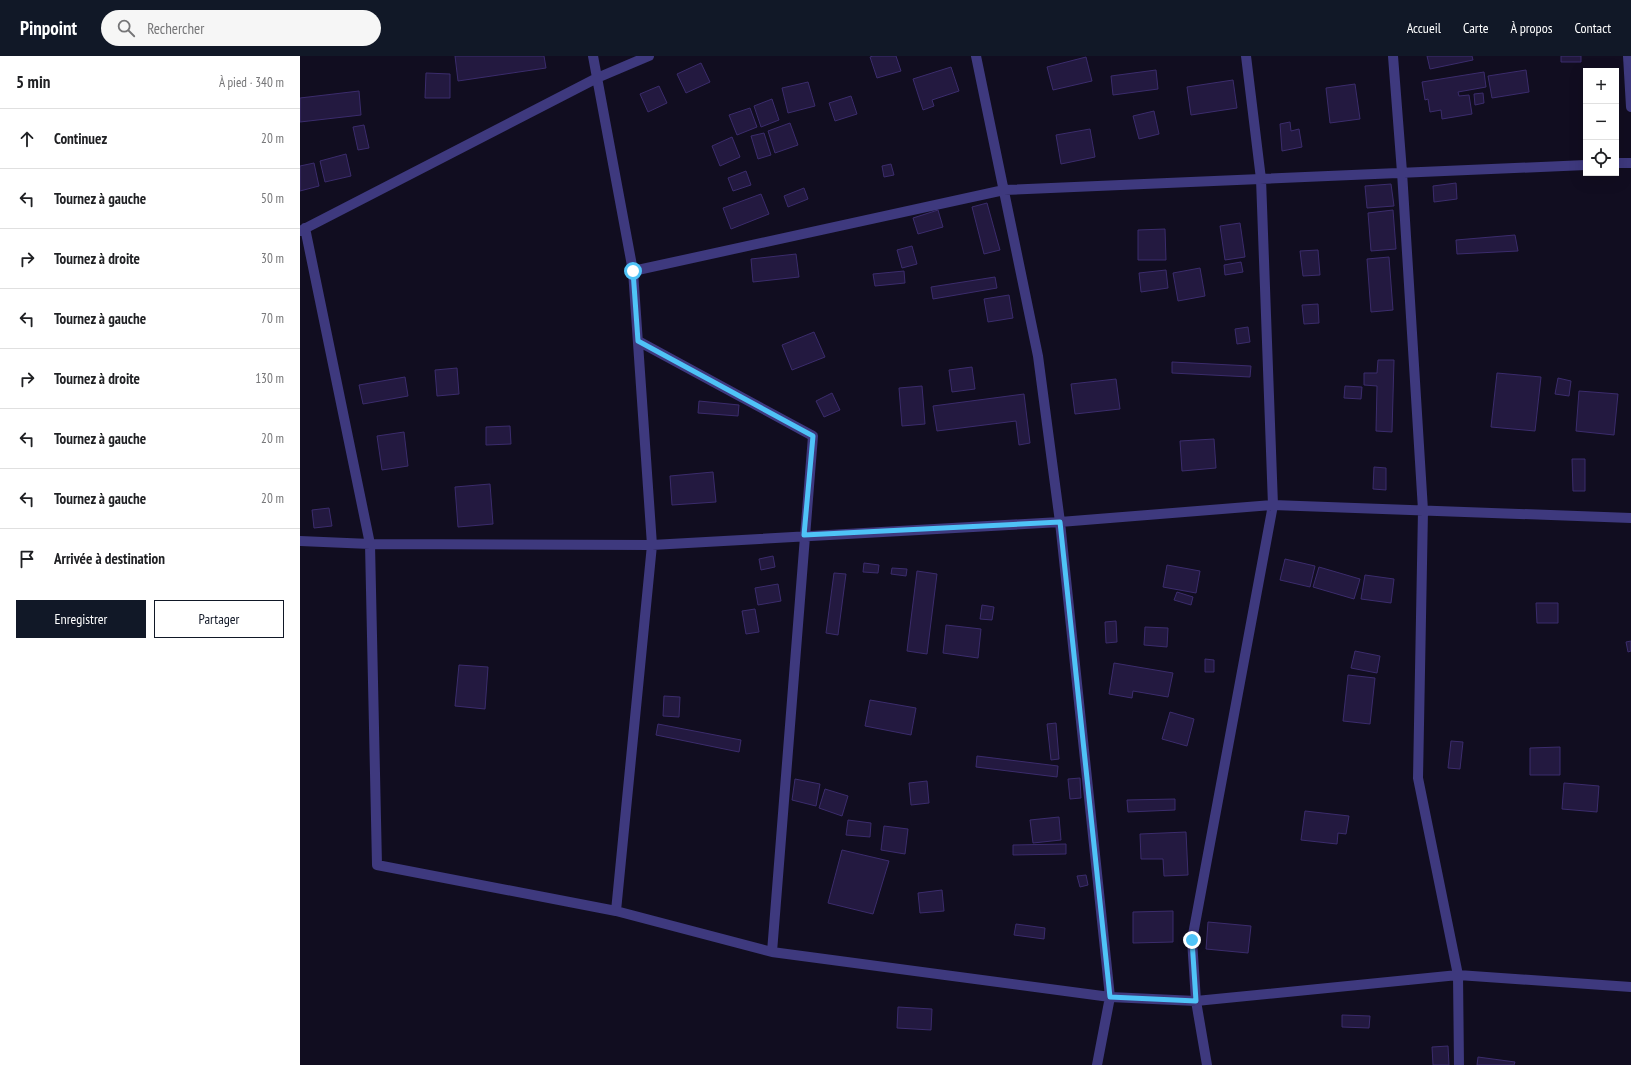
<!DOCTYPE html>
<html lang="fr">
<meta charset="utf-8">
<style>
body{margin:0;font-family:"PT Sans Narrow",sans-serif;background:#f6f6f6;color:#202124}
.controls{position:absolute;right:12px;top:12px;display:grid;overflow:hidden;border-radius:0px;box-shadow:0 4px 16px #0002}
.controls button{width:36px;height:36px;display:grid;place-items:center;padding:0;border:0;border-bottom:1px solid #e0e0e0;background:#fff;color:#202124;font:20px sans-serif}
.stop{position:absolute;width:12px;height:12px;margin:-9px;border:3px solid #4fc3f7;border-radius:50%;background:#fff}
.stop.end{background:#4fc3f7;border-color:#fff;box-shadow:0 1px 4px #0008}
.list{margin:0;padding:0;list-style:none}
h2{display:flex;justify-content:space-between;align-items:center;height:52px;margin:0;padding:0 16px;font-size:17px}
h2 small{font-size:13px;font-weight:400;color:#757577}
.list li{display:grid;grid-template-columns:26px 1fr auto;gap:12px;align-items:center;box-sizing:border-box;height:60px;padding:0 16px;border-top:1px solid #e0e0e0}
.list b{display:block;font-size:15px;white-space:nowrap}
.list em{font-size:13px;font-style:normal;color:#757577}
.actions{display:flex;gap:8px;padding:12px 16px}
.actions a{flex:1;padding:9px 0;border:1px solid #111827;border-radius:0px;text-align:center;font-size:14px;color:#111827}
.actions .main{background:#111827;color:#fff}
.icon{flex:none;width:22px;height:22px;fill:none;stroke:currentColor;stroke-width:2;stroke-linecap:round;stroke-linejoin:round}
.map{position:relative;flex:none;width:1331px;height:1009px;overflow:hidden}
header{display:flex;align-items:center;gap:24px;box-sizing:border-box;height:56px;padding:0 20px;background:#111827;color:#fff}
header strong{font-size:19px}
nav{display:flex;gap:22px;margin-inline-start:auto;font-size:14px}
.search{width:280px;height:36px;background:#f6f6f6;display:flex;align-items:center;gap:10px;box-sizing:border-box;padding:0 14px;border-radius:22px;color:#757577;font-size:15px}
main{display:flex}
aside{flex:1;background:#fff}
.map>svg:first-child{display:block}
.building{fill:#231940;stroke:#3b2c6c}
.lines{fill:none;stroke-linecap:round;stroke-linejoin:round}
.minor{stroke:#3e397e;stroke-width:10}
.route{stroke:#4fc3f7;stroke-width:5}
</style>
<header>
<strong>Pinpoint</strong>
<div class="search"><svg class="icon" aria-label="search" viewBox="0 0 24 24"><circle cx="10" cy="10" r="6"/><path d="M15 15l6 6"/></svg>Rechercher</div>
<nav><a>Accueil</a><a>Carte</a><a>À propos</a><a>Contact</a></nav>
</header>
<main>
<aside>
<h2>5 min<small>À pied · 340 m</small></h2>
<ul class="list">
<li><svg class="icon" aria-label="ahead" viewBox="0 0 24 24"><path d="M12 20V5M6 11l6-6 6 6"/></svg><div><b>Continuez</b></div><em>20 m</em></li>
<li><svg class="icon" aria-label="left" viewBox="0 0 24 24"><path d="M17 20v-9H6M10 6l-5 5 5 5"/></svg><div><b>Tournez à gauche</b></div><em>50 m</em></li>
<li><svg class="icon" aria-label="right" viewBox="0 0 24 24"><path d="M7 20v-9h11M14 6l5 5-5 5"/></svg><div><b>Tournez à droite</b></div><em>30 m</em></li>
<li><svg class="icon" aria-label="left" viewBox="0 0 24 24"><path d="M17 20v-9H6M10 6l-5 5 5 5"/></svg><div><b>Tournez à gauche</b></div><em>70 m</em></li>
<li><svg class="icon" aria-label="right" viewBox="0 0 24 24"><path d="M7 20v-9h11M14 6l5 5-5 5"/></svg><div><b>Tournez à droite</b></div><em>130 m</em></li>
<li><svg class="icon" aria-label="left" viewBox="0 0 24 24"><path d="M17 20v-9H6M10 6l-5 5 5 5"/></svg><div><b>Tournez à gauche</b></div><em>20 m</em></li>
<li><svg class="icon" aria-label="left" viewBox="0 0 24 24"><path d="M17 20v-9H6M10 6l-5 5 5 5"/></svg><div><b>Tournez à gauche</b></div><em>20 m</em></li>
<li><svg class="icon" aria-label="arrive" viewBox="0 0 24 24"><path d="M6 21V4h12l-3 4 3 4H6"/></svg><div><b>Arrivée à destination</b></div></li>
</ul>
<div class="actions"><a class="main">Enregistrer</a><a>Partager</a></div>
</aside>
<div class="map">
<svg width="1331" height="1009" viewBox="0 0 1331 1009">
<rect width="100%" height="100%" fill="#110d20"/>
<path class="building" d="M 155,0 L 244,0 L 246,12 L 158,25 Z
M 573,0 L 596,0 L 601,15 L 577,22 L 570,1 Z
M 1127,0 L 1172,0 L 1173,4 L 1130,13 Z
M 1261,0 L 1281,0 L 1281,6 L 1261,6 Z
M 786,1 L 792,25 L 753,34 L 747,11 Z
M 401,7 L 410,26 L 386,37 L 377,18 Z
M 651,11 L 659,35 L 632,44 L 634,50 L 623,54 L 613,23 Z
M 856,14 L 858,33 L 813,39 L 811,20 Z
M 1226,14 L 1229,36 L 1192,42 L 1188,20 Z
M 1184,16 L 1186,31 L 1158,36 L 1159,40 L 1169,39 L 1172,58 L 1142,63 L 1141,54 L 1130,56 L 1128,43 L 1125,44 L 1122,26 Z
M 126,17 L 150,18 L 150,42 L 125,42 Z
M 933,24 L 937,52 L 891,59 L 887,31 Z
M 508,26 L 515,50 L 488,57 L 482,32 Z
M 1055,28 L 1060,63 L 1030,67 L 1026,32 Z
M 359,30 L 367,47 L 348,56 L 340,38 Z
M 59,35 L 61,59 L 0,66 L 0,42 Z
M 1183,37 L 1184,47 L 1175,49 L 1174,38 Z
M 551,40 L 557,58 L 535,65 L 529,47 Z
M 472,43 L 479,64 L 461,71 L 454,50 Z
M 450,52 L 457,71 L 437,79 L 429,59 Z
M 854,55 L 859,78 L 839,83 L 833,60 Z
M 990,66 L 991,75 L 999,73 L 1002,91 L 982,95 L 980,68 Z
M 490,67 L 498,89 L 475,97 L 468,75 Z
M 64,69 L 69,92 L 58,94 L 53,71 Z
M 790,73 L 795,101 L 761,108 L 756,79 Z
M 464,77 L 471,99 L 458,103 L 451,80 Z
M 432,81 L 440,101 L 420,110 L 412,90 Z
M 46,98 L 51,120 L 25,126 L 20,105 Z
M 14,107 L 19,130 L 0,135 L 0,110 Z
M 591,108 L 594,119 L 584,121 L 582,110 Z
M 446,115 L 451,129 L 433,135 L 428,122 Z
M 1156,127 L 1157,143 L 1134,146 L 1133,130 Z
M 1091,128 L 1094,150 L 1067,152 L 1065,130 Z
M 504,132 L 508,143 L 488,151 L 484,140 Z
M 461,138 L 469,158 L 431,173 L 423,152 Z
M 687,147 L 700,194 L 684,198 L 672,151 Z
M 638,154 L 643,171 L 618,178 L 613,162 Z
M 1093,154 L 1096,193 L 1071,195 L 1068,157 Z
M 940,167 L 945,201 L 925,204 L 920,170 Z
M 865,173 L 866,204 L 838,204 L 838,174 Z
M 1215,179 L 1218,195 L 1157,198 L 1156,184 Z
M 612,190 L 617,208 L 602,212 L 597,194 Z
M 1018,194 L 1020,219 L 1003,220 L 1000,195 Z
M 496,198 L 499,221 L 453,226 L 451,203 Z
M 1089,201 L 1093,254 L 1071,256 L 1067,203 Z
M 941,206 L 943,216 L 925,219 L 924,209 Z
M 900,212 L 905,240 L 878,245 L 873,217 Z
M 866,214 L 868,232 L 841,236 L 839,217 Z
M 604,215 L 605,227 L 575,230 L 573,218 Z
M 695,221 L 697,232 L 633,243 L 631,231 Z
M 709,239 L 713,262 L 688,266 L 684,243 Z
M 1018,248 L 1019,267 L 1004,268 L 1002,249 Z
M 948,271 L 950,286 L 937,288 L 935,273 Z
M 514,276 L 525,301 L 492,314 L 482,289 Z
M 1078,304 L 1094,304 L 1092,376 L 1076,375 L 1077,330 L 1064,329 L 1064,317 L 1077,317 Z
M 872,306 L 951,310 L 950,321 L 872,317 Z
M 672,311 L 675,333 L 652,336 L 649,314 Z
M 157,312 L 159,338 L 137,340 L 135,314 Z
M 1197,317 L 1241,321 L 1235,375 L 1191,371 Z
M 105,321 L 108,340 L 63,348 L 59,329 Z
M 1258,322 L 1271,325 L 1269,340 L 1255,338 Z
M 816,323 L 820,353 L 775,358 L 771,328 Z
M 622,330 L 625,368 L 602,370 L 599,332 Z
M 1045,330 L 1062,331 L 1061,343 L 1044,342 Z
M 1279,335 L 1318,338 L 1314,379 L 1276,375 Z
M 532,337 L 540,354 L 524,361 L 516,345 Z
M 724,338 L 730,387 L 719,389 L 716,365 L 637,375 L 633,350 Z
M 399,345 L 439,349 L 438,360 L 398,357 Z
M 210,370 L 211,388 L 186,389 L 186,371 Z
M 104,376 L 108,410 L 82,414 L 77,380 Z
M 914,383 L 916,412 L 882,415 L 880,385 Z
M 1272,403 L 1285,403 L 1285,435 L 1273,435 Z
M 1074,411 L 1086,412 L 1086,434 L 1073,433 Z
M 413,416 L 416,446 L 372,449 L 370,420 Z
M 190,428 L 193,468 L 158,471 L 155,431 Z
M 29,452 L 32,470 L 14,472 L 12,454 Z
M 473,500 L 475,511 L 461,514 L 459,503 Z
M 985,503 L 1015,510 L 1010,531 L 980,524 Z
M 564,507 L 579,509 L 578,517 L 563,516 Z
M 867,509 L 900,515 L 896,537 L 863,531 Z
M 1019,511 L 1060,523 L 1054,543 L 1013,531 Z
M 592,512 L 607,513 L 606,520 L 591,518 Z
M 617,515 L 637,518 L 627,598 L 607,595 Z
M 534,517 L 546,518 L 538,579 L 526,577 Z
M 1065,519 L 1094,523 L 1091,547 L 1061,543 Z
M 478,528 L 481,545 L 458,549 L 455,532 Z
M 877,536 L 893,541 L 891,549 L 874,544 Z
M 1236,547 L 1258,547 L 1258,567 L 1237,567 Z
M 682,549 L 694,551 L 692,564 L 680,563 Z
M 455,553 L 459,576 L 446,578 L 442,555 Z
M 816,565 L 817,586 L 806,587 L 805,566 Z
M 646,569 L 681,573 L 678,602 L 643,597 Z
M 845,571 L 868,572 L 867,591 L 844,589 Z
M 1331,585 L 1331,595 L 1328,596 L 1326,586 Z
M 1055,595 L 1080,600 L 1077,617 L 1051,612 Z
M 905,603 L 914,604 L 914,616 L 905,616 Z
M 814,607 L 873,617 L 868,641 L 833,635 L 832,642 L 809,638 Z
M 159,609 L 188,611 L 185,653 L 155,650 Z
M 1048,619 L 1075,622 L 1070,668 L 1043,665 Z
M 364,640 L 380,641 L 379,661 L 363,660 Z
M 570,644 L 616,652 L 611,679 L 565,670 Z
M 870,656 L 894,663 L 887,690 L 862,683 Z
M 756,667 L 759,703 L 751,704 L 747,668 Z
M 358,668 L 441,684 L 439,696 L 356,679 Z
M 1151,685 L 1163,686 L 1160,713 L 1148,712 Z
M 1260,691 L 1260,719 L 1230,719 L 1230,692 Z
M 677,700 L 758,710 L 757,721 L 676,711 Z
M 780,722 L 781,742 L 770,743 L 768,723 Z
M 495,723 L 520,728 L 516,750 L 492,744 Z
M 627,725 L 629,747 L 611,749 L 609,727 Z
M 1264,727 L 1299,730 L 1297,756 L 1262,753 Z
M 525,733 L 548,740 L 542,760 L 519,752 Z
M 875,743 L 875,754 L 828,756 L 827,744 Z
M 1005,755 L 1049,760 L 1046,778 L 1038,777 L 1037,788 L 1001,784 Z
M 759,761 L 761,784 L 733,787 L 730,764 Z
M 548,764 L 571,767 L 570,781 L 546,779 Z
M 584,770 L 608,773 L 605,798 L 581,794 Z
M 886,776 L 888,819 L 864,820 L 863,803 L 841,803 L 840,778 Z
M 766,788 L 766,798 L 713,799 L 713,789 Z
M 542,794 L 589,805 L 573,858 L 528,847 Z
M 786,819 L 788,829 L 780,831 L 777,820 Z
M 642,834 L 644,855 L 620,857 L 618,837 Z
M 873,855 L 873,886 L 833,887 L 833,856 Z
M 908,866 L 951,870 L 948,897 L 906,893 Z
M 716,868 L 745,872 L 744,883 L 714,879 Z
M 598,951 L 632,953 L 631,974 L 597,972 Z
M 1042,959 L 1070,960 L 1069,972 L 1042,971 Z
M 1148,990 L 1149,1009 L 1133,1009 L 1132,991 Z
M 1178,1001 L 1215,1006 L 1214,1009 L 1177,1009 Z"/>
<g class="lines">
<path class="minor" d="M 293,0 L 333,215 L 352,489 L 316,855
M 676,0 L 738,300 L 760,466 L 810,941 L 797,1009
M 1093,0 L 1102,116 L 1123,454 L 1118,722 L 1158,919 L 1159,1009
M 1328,0 L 1331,51
M 1316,107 L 1331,107
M 5,172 L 70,488 L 77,809 L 316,855 L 472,896 L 810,941 L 896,945 L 1158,919 L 1331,931
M 0,175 L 297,22 L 349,0
M 333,215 L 704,134 L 1286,109
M 338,285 L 513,380 L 472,896
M 0,485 L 70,488 L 352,489 L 760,466 L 973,449 L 1331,462
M 907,1009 L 896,945 L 892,884 L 973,449 L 961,123 L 946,0"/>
</g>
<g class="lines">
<path class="route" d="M 333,215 L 338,285 L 513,380 L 504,479 L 760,466 L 810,941 L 896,945 L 892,884"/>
</g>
</svg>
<div class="controls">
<button>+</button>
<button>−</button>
<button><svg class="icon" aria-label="locate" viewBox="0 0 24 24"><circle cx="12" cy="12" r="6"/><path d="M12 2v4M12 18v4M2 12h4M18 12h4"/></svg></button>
</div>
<div class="stop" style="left:333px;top:215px"></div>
<div class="stop end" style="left:892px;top:884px"></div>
</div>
</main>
